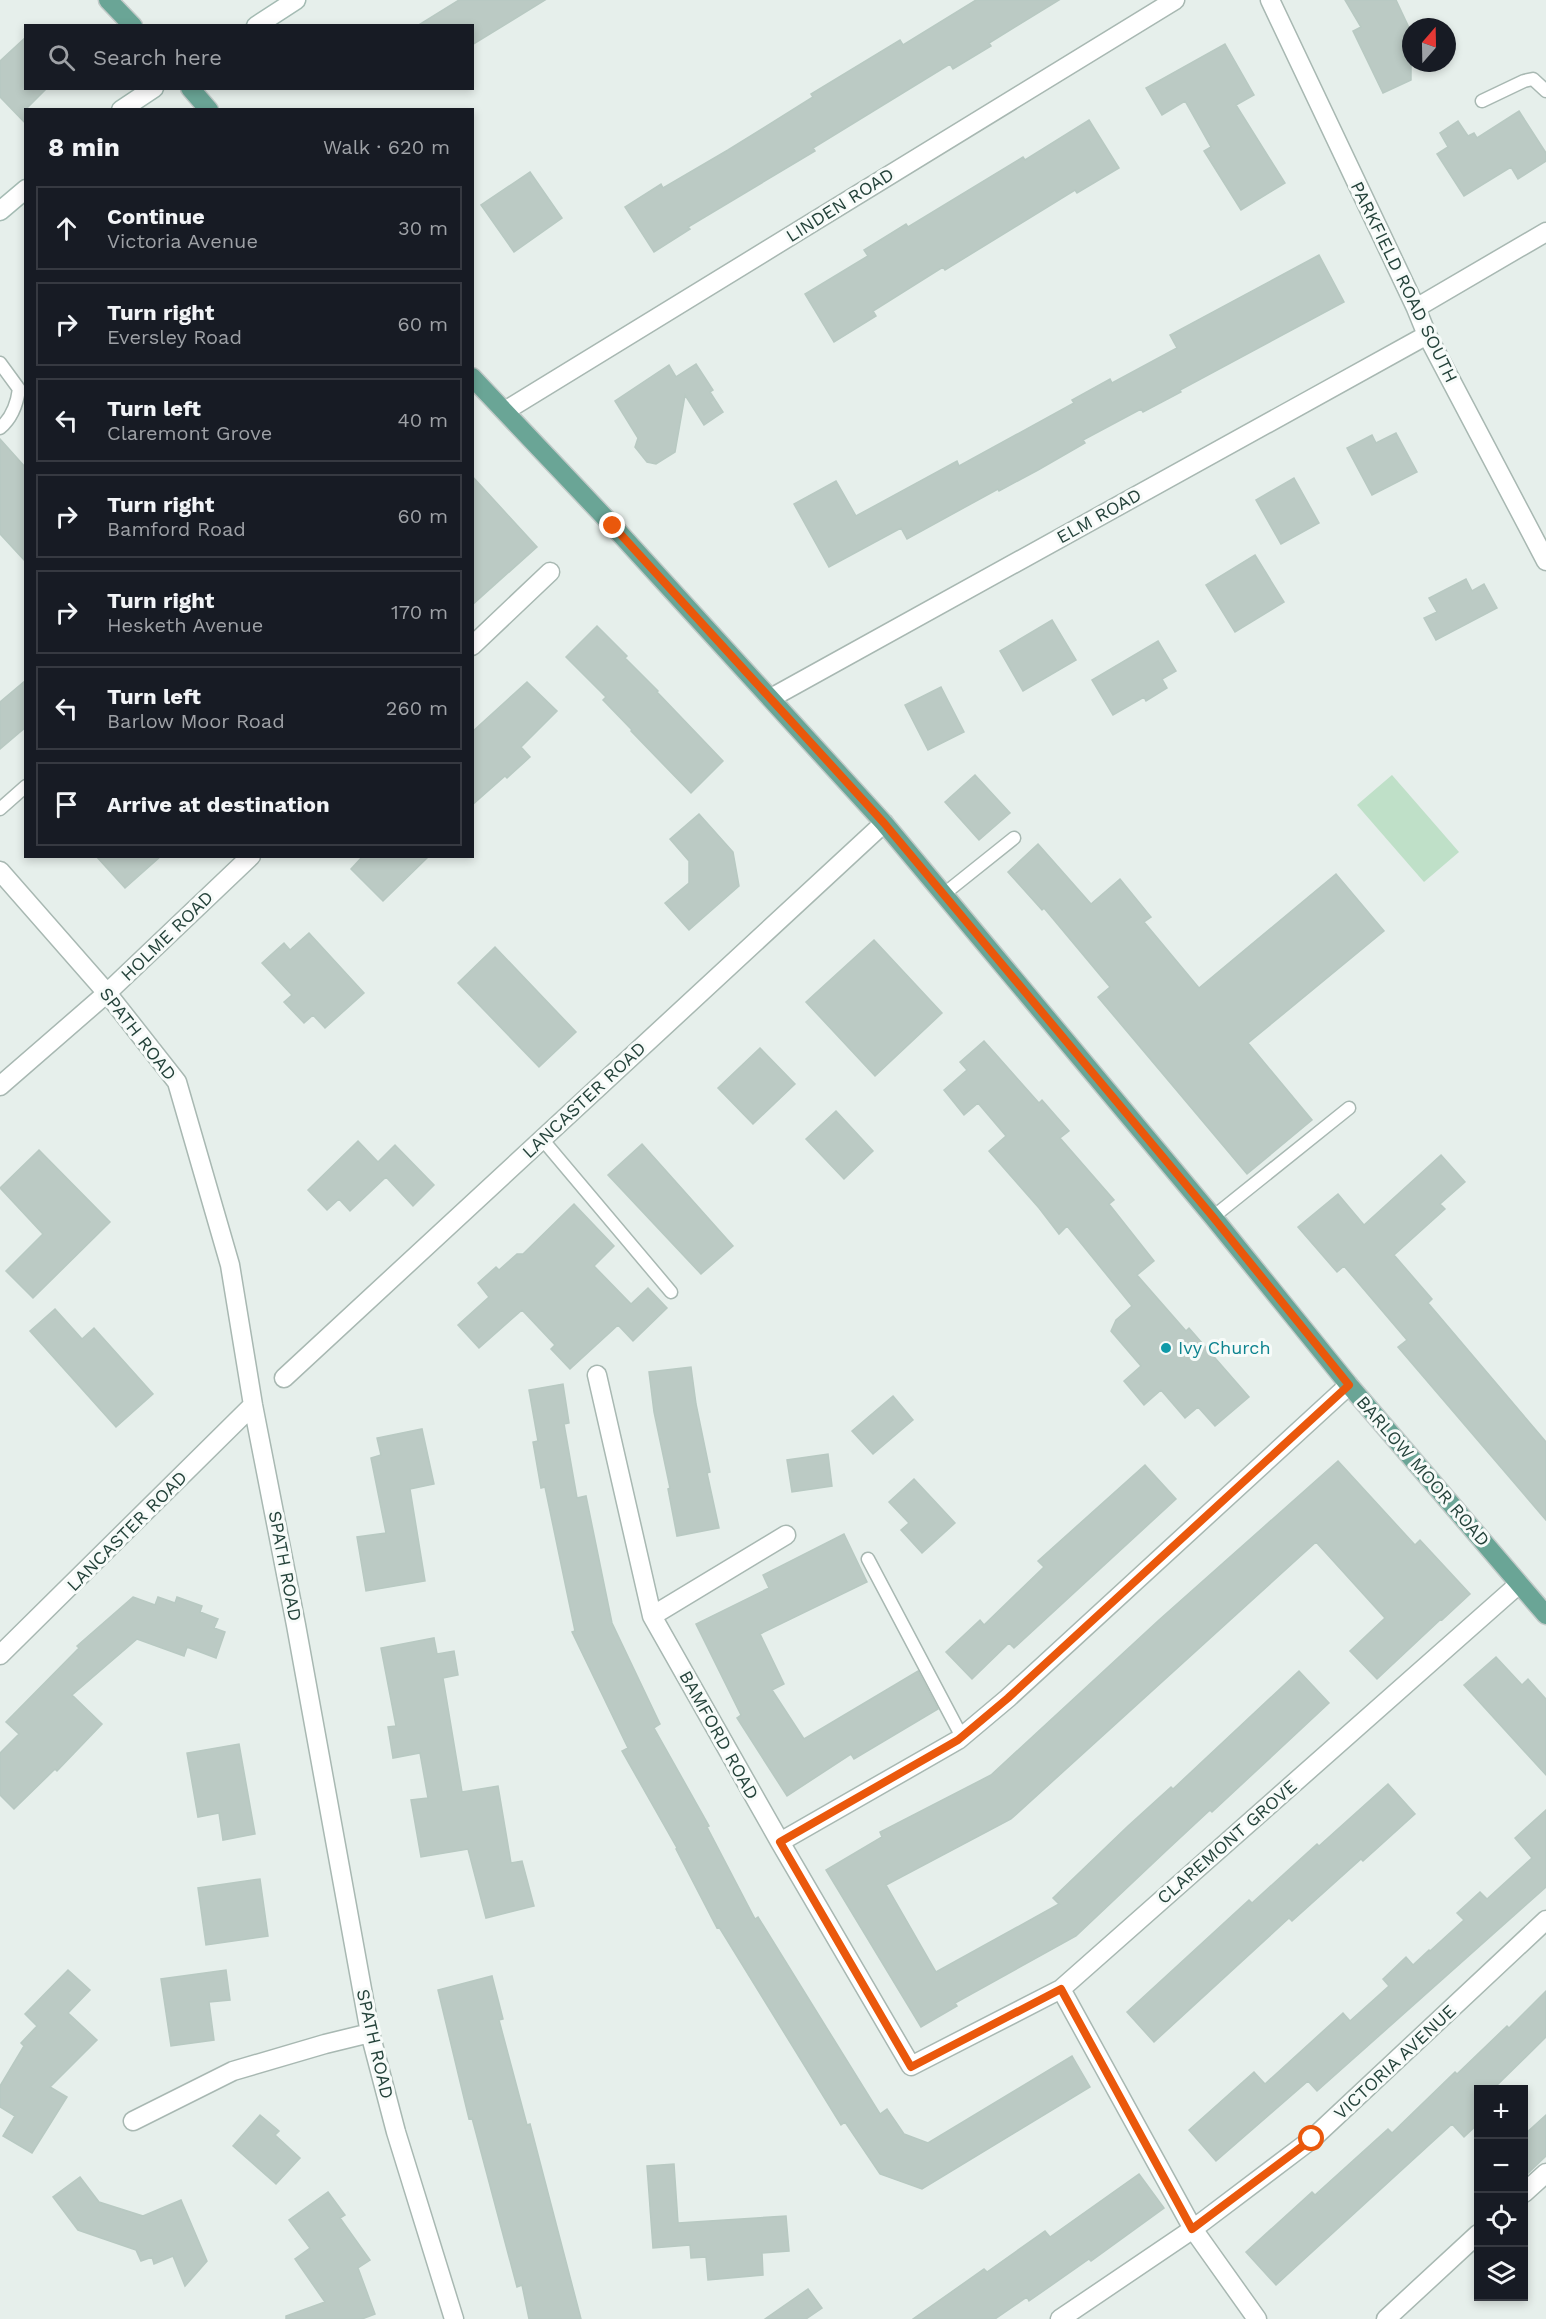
<!DOCTYPE html>
<meta charset="utf-8">
<style>
body{margin:0;font-family:"Work Sans",sans-serif;background:#20242c;color:#f1f3f6}
.controls{position:absolute;right:18px;bottom:18px;display:grid;overflow:hidden;border-radius:0px;box-shadow:0 3px 9px #0003}
.controls button{width:54px;height:54px;display:grid;place-items:center;padding:0;border:0;border-bottom:2px solid #363941;background:#171b24;color:#f1f3f6;font:30px sans-serif}
.compass{position:absolute;left:1402px;top:18px;width:54px;height:54px;border-radius:50%;background:#171b24;box-shadow:0 3px 9px #0003;rotate:20deg}
.stop{position:absolute;width:18px;height:18px;margin:-14px;border:4px solid #ea580c;border-radius:50%;background:#fff}
.stop.end{background:#ea580c;border-color:#fff;box-shadow:0 2px 6px #0008}
.list{margin:0;padding:0;list-style:none}
h2{display:flex;justify-content:space-between;align-items:center;height:78px;margin:0;padding:0 24px;font-size:26px}
h2 small{font-size:20px;font-weight:400;color:#9ea1a6}
.list li{display:grid;grid-template-columns:39px 1fr auto;gap:18px;align-items:center;box-sizing:border-box;height:84px;margin:0 12px 12px;padding:0 12px;border:2px solid #363941;border-radius:0px}
.list b{display:block;font-size:22px;white-space:nowrap}
.list p{margin:0;font-size:20px;white-space:nowrap;color:#9ea1a6}
.list em{font-size:20px;font-style:normal;color:#9ea1a6}
.icon{flex:none;width:33px;height:33px;fill:none;stroke:currentColor;stroke-width:2;stroke-linecap:round;stroke-linejoin:round}
.map{position:relative;flex:none;width:1546px;height:2319px;overflow:hidden}
.search{position:absolute;background:#171b24;box-shadow:0 3px 9px #0003;left:24px;top:24px;width:450px;height:66px;display:flex;align-items:center;gap:15px;box-sizing:border-box;padding:0 21px;border-radius:0px;color:#9ea1a6;font-size:22px}
.panel{position:absolute;background:#171b24;box-shadow:0 3px 9px #0003;left:24px;top:108px;width:450px;height:750px;border-radius:0px}
.map>svg:first-child{display:block}
.green{fill:#bfe0c8}
.building{fill:#bbcac4;stroke:#b8c9c2;stroke-width:1.5}
.lines{fill:none;stroke-linecap:round;stroke-linejoin:round}
.lane-casing{stroke:#a8b8b2;stroke-width:15}
.street-casing{stroke:#a8b8b2;stroke-width:21}
.secondary-casing{stroke:#a4bbb3;stroke-width:21}
.primary-casing{stroke:#c2cac8;stroke-width:21}
.lane{stroke:#fff;stroke-width:12}
.street{stroke:#fff;stroke-width:18}
.secondary{stroke:#fff;stroke-width:18}
.primary{stroke:#6aa596;stroke-width:18}
.route{stroke:#ea580c;stroke-width:8}
.culture-dot{fill:#0f9aa8;stroke:#f7fbf9;stroke-width:2}
.labels{text-anchor:middle;stroke-width:6;stroke-linejoin:round;paint-order:stroke}
.street-label{font-size:18px;fill:#24423a;stroke:#f7fbf9}
.culture-label{font-size:18px;fill:#0d838f;stroke:#f7fbf9;text-anchor:start}
</style>
<div class="map">
<svg width="1546" height="2319" viewBox="0 0 1546 2319">
<rect width="100%" height="100%" fill="#e6efeb"/>
<path class="green" d="M 1392,775 L 1459,852 L 1424,882 L 1357,805 Z"/>
<path class="building" d="M 459,0 L 545,0 L 472,45 L 472,26 L 417,26 Z
M 976,0 L 1059,0 L 989,43 L 991,46 L 953,69 L 950,64 L 813,148 L 815,151 L 688,227 L 690,229 L 654,252 L 625,207 L 661,184 L 663,188 L 728,150 L 813,97 L 811,94 L 900,40 L 903,45 Z
M 1345,0 L 1396,0 L 1411,32 L 1411,80 L 1383,93 L 1353,31 L 1361,27 Z
M 26,37 L 26,88 L 47,88 L 26,109 L 26,124 L 0,97 L 0,61 Z
M 1225,44 L 1254,95 L 1236,105 L 1285,183 L 1241,210 L 1204,151 L 1211,147 L 1185,101 L 1162,115 L 1146,88 Z
M 1519,111 L 1546,153 L 1546,161 L 1518,179 L 1511,167 L 1464,196 L 1437,154 L 1448,147 L 1440,133 L 1458,121 L 1468,136 L 1474,133 L 1477,138 Z
M 1089,120 L 1119,168 L 1077,193 L 1075,190 L 945,270 L 943,267 L 873,311 L 876,316 L 834,342 L 805,294 L 868,256 L 864,250 L 906,224 L 908,227 L 1023,157 L 1025,160 Z
M 530,172 L 562,218 L 514,252 L 481,205 Z
M 1319,255 L 1344,302 L 1180,390 L 1181,392 L 1143,412 L 1141,409 L 1083,440 L 1085,443 L 1038,470 L 999,491 L 998,489 L 907,539 L 901,528 L 829,567 L 794,504 L 836,481 L 856,516 L 957,461 L 959,466 L 1074,403 L 1072,400 L 1110,379 L 1112,383 L 1177,348 L 1170,335 Z
M 696,364 L 713,390 L 710,392 L 723,412 L 704,425 L 685,395 L 675,452 L 656,464 L 647,462 L 635,447 L 638,438 L 615,401 L 669,365 L 676,377 Z
M 1396,433 L 1417,472 L 1372,495 L 1347,448 L 1372,435 L 1376,443 Z
M 0,439 L 26,468 L 26,562 L 0,534 Z
M 472,476 L 537,547 L 472,605 Z
M 1294,478 L 1319,523 L 1281,544 L 1256,500 Z
M 1255,555 L 1284,602 L 1235,632 L 1206,585 Z
M 1466,579 L 1472,591 L 1484,584 L 1497,608 L 1436,640 L 1424,618 L 1437,612 L 1429,598 Z
M 1052,620 L 1076,660 L 1023,691 L 1000,651 Z
M 597,626 L 627,656 L 625,658 L 658,691 L 657,692 L 723,761 L 691,793 L 631,731 L 632,730 L 603,700 L 606,697 L 566,657 Z
M 1158,641 L 1176,671 L 1162,679 L 1167,688 L 1146,701 L 1144,697 L 1113,715 L 1092,680 Z
M 26,680 L 26,727 L 0,749 L 0,702 Z
M 527,682 L 557,711 L 521,747 L 530,757 L 507,778 L 505,776 L 472,805 L 472,732 Z
M 941,687 L 964,732 L 928,750 L 905,705 Z
M 975,775 L 1010,813 L 979,840 L 945,802 Z
M 699,814 L 733,852 L 739,886 L 689,930 L 665,903 L 689,883 L 689,861 L 670,839 Z
M 1038,844 L 1091,904 L 1120,879 L 1151,917 L 1144,922 L 1199,988 L 1336,874 L 1384,931 L 1248,1043 L 1312,1120 L 1247,1174 L 1098,997 L 1110,987 L 1044,908 L 1042,910 L 1008,872 Z
M 96,856 L 161,856 L 125,888 Z
M 363,856 L 429,856 L 383,901 L 351,869 Z
M 309,933 L 364,993 L 325,1028 L 313,1015 L 304,1023 L 284,1002 L 292,995 L 262,963 L 284,943 L 290,950 Z
M 874,940 L 942,1013 L 875,1076 L 806,1002 Z
M 495,947 L 576,1032 L 539,1067 L 458,983 Z
M 984,1041 L 1039,1103 L 1042,1100 L 1069,1131 L 1060,1138 L 1114,1200 L 1109,1204 L 1154,1261 L 1137,1275 L 1186,1331 L 1189,1328 L 1249,1397 L 1215,1426 L 1198,1407 L 1185,1418 L 1161,1390 L 1144,1405 L 1124,1381 L 1141,1366 L 1111,1331 L 1116,1320 L 1132,1306 L 1067,1226 L 1059,1234 L 1039,1208 L 989,1151 L 1006,1136 L 978,1103 L 964,1115 L 944,1090 L 967,1070 L 960,1062 Z
M 760,1048 L 795,1084 L 753,1124 L 718,1088 Z
M 836,1111 L 873,1151 L 844,1179 L 806,1139 Z
M 358,1141 L 378,1162 L 395,1145 L 434,1185 L 413,1206 L 386,1177 L 350,1211 L 339,1199 L 327,1210 L 308,1190 Z
M 642,1144 L 733,1246 L 701,1274 L 608,1175 Z
M 39,1150 L 110,1222 L 33,1298 L 6,1271 L 43,1234 L 0,1188 Z
M 1441,1155 L 1465,1182 L 1440,1204 L 1445,1209 L 1394,1255 L 1432,1299 L 1428,1303 L 1546,1442 L 1546,1520 L 1398,1347 L 1407,1340 L 1344,1266 L 1337,1272 L 1298,1227 L 1338,1194 L 1364,1225 Z
M 574,1204 L 614,1246 L 594,1266 L 631,1304 L 648,1288 L 667,1308 L 633,1341 L 618,1325 L 570,1369 L 551,1349 L 555,1345 L 522,1310 L 479,1348 L 458,1325 L 489,1297 L 478,1283 L 496,1267 L 499,1270 L 517,1254 L 523,1254 Z
M 55,1309 L 82,1339 L 94,1328 L 153,1394 L 116,1427 L 30,1331 Z
M 691,1367 L 696,1404 L 710,1472 L 707,1473 L 719,1528 L 677,1536 L 668,1489 L 670,1488 L 654,1412 L 649,1372 Z
M 563,1384 L 569,1423 L 564,1424 L 577,1498 L 586,1496 L 612,1623 L 660,1724 L 654,1728 L 709,1826 L 707,1827 L 755,1919 L 758,1917 L 880,2114 L 887,2109 L 904,2134 L 928,2143 L 1072,2056 L 1090,2087 L 922,2189 L 880,2174 L 845,2122 L 841,2125 L 719,1927 L 717,1928 L 676,1849 L 677,1848 L 622,1751 L 628,1748 L 572,1632 L 575,1631 L 545,1487 L 541,1488 L 533,1442 L 538,1441 L 529,1390 Z
M 893,1396 L 913,1420 L 873,1454 L 852,1431 Z
M 422,1429 L 434,1484 L 410,1489 L 425,1581 L 366,1591 L 357,1537 L 386,1533 L 371,1458 L 381,1455 L 377,1438 Z
M 828,1454 L 832,1486 L 792,1492 L 787,1460 Z
M 1338,1461 L 1415,1545 L 1420,1540 L 1470,1594 L 1442,1620 L 1441,1619 L 1377,1679 L 1350,1651 L 1385,1618 L 1316,1542 L 1011,1819 L 886,1885 L 936,1972 L 1059,1904 L 1053,1898 L 1128,1826 L 1171,1787 L 1173,1789 L 1299,1671 L 1329,1703 L 1212,1812 L 1210,1810 L 1167,1850 L 1076,1936 L 955,2003 L 957,2006 L 921,2027 L 826,1870 L 882,1837 L 880,1832 L 991,1775 L 1159,1620 Z
M 1145,1465 L 1176,1499 L 1014,1648 L 1009,1643 L 972,1679 L 946,1652 L 980,1620 L 984,1625 L 1044,1567 L 1038,1561 Z
M 914,1479 L 955,1523 L 922,1553 L 901,1530 L 909,1523 L 889,1502 Z
M 844,1534 L 867,1582 L 760,1634 L 784,1684 L 772,1690 L 804,1739 L 918,1671 L 938,1709 L 854,1759 L 851,1754 L 787,1796 L 737,1718 L 741,1715 L 696,1624 L 769,1588 L 763,1575 Z
M 133,1597 L 155,1605 L 158,1597 L 175,1603 L 177,1597 L 202,1606 L 200,1612 L 218,1619 L 214,1628 L 225,1632 L 216,1658 L 187,1647 L 184,1656 L 137,1639 L 72,1695 L 102,1724 L 57,1771 L 55,1769 L 14,1809 L 0,1795 L 0,1753 L 19,1734 L 6,1722 L 79,1648 L 77,1646 Z
M 434,1638 L 437,1654 L 454,1651 L 458,1675 L 443,1678 L 462,1792 L 498,1786 L 511,1863 L 522,1861 L 534,1906 L 486,1918 L 468,1849 L 421,1857 L 411,1800 L 428,1798 L 420,1753 L 393,1758 L 388,1727 L 396,1726 L 381,1648 Z
M 1496,1657 L 1522,1685 L 1528,1679 L 1546,1699 L 1546,1775 L 1464,1685 Z
M 239,1744 L 255,1834 L 223,1840 L 219,1813 L 198,1817 L 187,1753 Z
M 1388,1784 L 1415,1814 L 1363,1861 L 1361,1859 L 1292,1921 L 1289,1918 L 1154,2042 L 1127,2012 L 1249,1900 L 1252,1903 L 1317,1844 L 1319,1846 Z
M 1546,1810 L 1546,1887 L 1317,2091 L 1308,2081 L 1216,2161 L 1189,2130 L 1254,2072 L 1265,2084 L 1343,2013 L 1350,2021 L 1389,1986 L 1383,1979 L 1406,1957 L 1413,1965 L 1429,1950 L 1430,1951 L 1464,1920 L 1457,1913 L 1480,1892 L 1487,1899 L 1532,1858 L 1515,1838 Z
M 260,1879 L 268,1936 L 206,1945 L 198,1888 Z
M 68,1970 L 90,1990 L 68,2013 L 97,2040 L 50,2087 L 67,2097 L 32,2153 L 3,2136 L 15,2116 L 0,2107 L 0,2086 L 24,2046 L 21,2043 L 37,2026 L 25,2014 Z
M 226,1970 L 230,2000 L 209,2002 L 214,2040 L 171,2046 L 161,1979 Z
M 492,1976 L 503,2019 L 499,2020 L 527,2125 L 530,2124 L 581,2319 L 529,2319 L 522,2285 L 517,2287 L 472,2118 L 469,2119 L 438,1990 Z
M 1546,1991 L 1546,2037 L 1492,2090 L 1479,2090 L 1479,2123 L 1464,2137 L 1452,2124 L 1276,2285 L 1246,2252 L 1312,2192 L 1315,2195 L 1388,2129 L 1392,2133 L 1455,2072 L 1457,2074 L 1507,2026 L 1509,2028 Z
M 260,2115 L 279,2131 L 275,2135 L 300,2158 L 276,2184 L 233,2146 Z
M 1546,2115 L 1546,2156 L 1524,2177 L 1524,2135 Z
M 674,2164 L 678,2223 L 786,2216 L 789,2251 L 762,2253 L 763,2275 L 708,2280 L 706,2257 L 691,2258 L 690,2245 L 653,2248 L 647,2166 Z
M 1139,2174 L 1164,2208 L 1091,2261 L 1089,2259 L 1029,2301 L 1027,2297 L 995,2319 L 913,2319 L 984,2269 L 987,2272 L 1045,2231 L 1050,2237 Z
M 80,2177 L 99,2202 L 143,2216 L 181,2200 L 207,2261 L 185,2286 L 173,2256 L 154,2264 L 152,2257 L 141,2261 L 136,2250 L 78,2230 L 53,2197 Z
M 328,2192 L 345,2215 L 340,2218 L 370,2260 L 358,2268 L 375,2314 L 362,2319 L 286,2319 L 286,2316 L 325,2302 L 295,2259 L 310,2248 L 289,2220 Z
M 808,2289 L 822,2308 L 806,2319 L 765,2319 Z"/>
<g class="lines">
<defs>
<path id="lane" d="M 1482,101 L 1524,81 L 1533,79 L 1546,91
M 0,363 L 19,389 C 17,404 12,418 0,428
M 0,809 L 26,786
M 944,894 L 1014,838
M 542,1139 L 671,1292
M 1213,1217 L 1349,1108
M 868,1559 L 962,1737"/>
<path id="street" d="M 1270,0 L 1416,308 L 1427,335 L 1546,561
M 1416,308 L 1546,232
M 505,411 L 1175,0
M 472,646 L 550,572
M 771,698 L 1427,335
M 0,871 L 107,993 L 177,1082 L 230,1265 L 253,1405 L 296,1625 L 370,2033 L 396,2132 L 454,2319
M 0,1086 L 107,993 L 251,856
M 597,1375 L 652,1616 L 780,1842 L 911,2066 L 1061,1989 L 1519,1584
M 284,1378 L 884,823
M 652,1616 L 786,1535
M 0,1655 L 253,1405
M 780,1842 L 958,1740 L 1008,1698 L 1349,1385
M 1061,1989 L 1193,2229 L 1257,2319
M 133,2121 L 233,2071 L 325,2044 L 370,2033
M 1524,2193 L 1546,2173
M 1060,2319 L 1193,2229 L 1312,2139 L 1546,1920
M 1386,2319 L 1478,2234"/>
<path id="secondary" d="M 256,26 L 296,0
M 121,110 L 154,88
M 0,211 L 26,189"/>
<path id="primary" d="M 108,0 L 133,26
M 190,88 L 209,110
M 472,377 L 613,526 L 884,823 L 1213,1217 L 1349,1385 L 1546,1615"/>
</defs>
<use href="#lane" class="lane-casing"/>
<use href="#street" class="street-casing"/>
<use href="#secondary" class="secondary-casing"/>
<use href="#primary" class="primary-casing"/>
<use href="#lane" class="lane"/>
<use href="#street" class="street"/>
<use href="#secondary" class="secondary"/>
<use href="#primary" class="primary"/>
</g>
<g class="lines">
<path class="route" d="M 613,526 L 884,823 L 1213,1217 L 1349,1385 L 1008,1698 L 958,1740 L 780,1842 L 911,2067 L 1061,1989 L 1192,2229 L 1312,2139"/>
</g>
<circle class="culture-dot" cx="1166" cy="1348" r="6"/>
<g class="labels">
<g class="street-label">
<text transform="translate(840 205) rotate(-32)" y="6">LINDEN ROAD</text>
<text transform="translate(1404 282) rotate(64)" y="6">PARKFIELD ROAD SOUTH</text>
<text transform="translate(1099 516) rotate(-29)" y="6">ELM ROAD</text>
<text transform="translate(167 936) rotate(-44)" y="6">HOLME ROAD</text>
<text transform="translate(138 1034) rotate(52)" y="6">SPATH ROAD</text>
<text transform="translate(584 1100) rotate(-43)" y="6">LANCASTER ROAD</text>
<text transform="translate(1423 1471) rotate(49)" y="6">BARLOW MOOR ROAD</text>
<text transform="translate(127 1531) rotate(-45)" y="6">LANCASTER ROAD</text>
<text transform="translate(285 1566) rotate(79)" y="6">SPATH ROAD</text>
<text transform="translate(719 1735) rotate(61)" y="6">BAMFORD ROAD</text>
<text transform="translate(1227 1842) rotate(-41)" y="6">CLAREMONT GROVE</text>
<text transform="translate(375 2044) rotate(77)" y="6">SPATH ROAD</text>
<text transform="translate(1395 2062) rotate(-43)" y="6">VICTORIA AVENUE</text>
</g>
<g class="culture-label">
<text x="1178" y="1354">Ivy Church</text>
</g>
</g>
</svg>
<div class="controls">
<button>+</button>
<button>−</button>
<button><svg class="icon" aria-label="locate" viewBox="0 0 24 24"><circle cx="12" cy="12" r="6"/><path d="M12 2v4M12 18v4M2 12h4M18 12h4"/></svg></button>
<button><svg class="icon" aria-label="layers" viewBox="0 0 24 24"><path d="M12 4l9 5-9 5-9-5zM3 14l9 5 9-5"/></svg></button>
</div>
<svg class="compass" viewBox="-18 -18 36 36"><path d="M0-13l5 13h-10z" fill="#e53935"/><path d="M0 13l5-13h-10z" fill="#9ea1a6"/></svg>
<div class="stop" style="left:1312px;top:2139px"></div>
<div class="stop end" style="left:613px;top:526px"></div>
<div class="search"><svg class="icon" aria-label="search" viewBox="0 0 24 24"><circle cx="10" cy="10" r="6"/><path d="M15 15l6 6"/></svg>Search here</div>
<section class="panel">
<h2>8 min<small>Walk · 620 m</small></h2>
<ul class="list">
<li><svg class="icon" aria-label="ahead" viewBox="0 0 24 24"><path d="M12 20V5M6 11l6-6 6 6"/></svg><div><b>Continue</b><p>Victoria Avenue</p></div><em>30 m</em></li>
<li><svg class="icon" aria-label="right" viewBox="0 0 24 24"><path d="M7 20v-9h11M14 6l5 5-5 5"/></svg><div><b>Turn right</b><p>Eversley Road</p></div><em>60 m</em></li>
<li><svg class="icon" aria-label="left" viewBox="0 0 24 24"><path d="M17 20v-9H6M10 6l-5 5 5 5"/></svg><div><b>Turn left</b><p>Claremont Grove</p></div><em>40 m</em></li>
<li><svg class="icon" aria-label="right" viewBox="0 0 24 24"><path d="M7 20v-9h11M14 6l5 5-5 5"/></svg><div><b>Turn right</b><p>Bamford Road</p></div><em>60 m</em></li>
<li><svg class="icon" aria-label="right" viewBox="0 0 24 24"><path d="M7 20v-9h11M14 6l5 5-5 5"/></svg><div><b>Turn right</b><p>Hesketh Avenue</p></div><em>170 m</em></li>
<li><svg class="icon" aria-label="left" viewBox="0 0 24 24"><path d="M17 20v-9H6M10 6l-5 5 5 5"/></svg><div><b>Turn left</b><p>Barlow Moor Road</p></div><em>260 m</em></li>
<li><svg class="icon" aria-label="arrive" viewBox="0 0 24 24"><path d="M6 21V4h12l-3 4 3 4H6"/></svg><div><b>Arrive at destination</b></div></li>
</ul>
</section>
</div>
